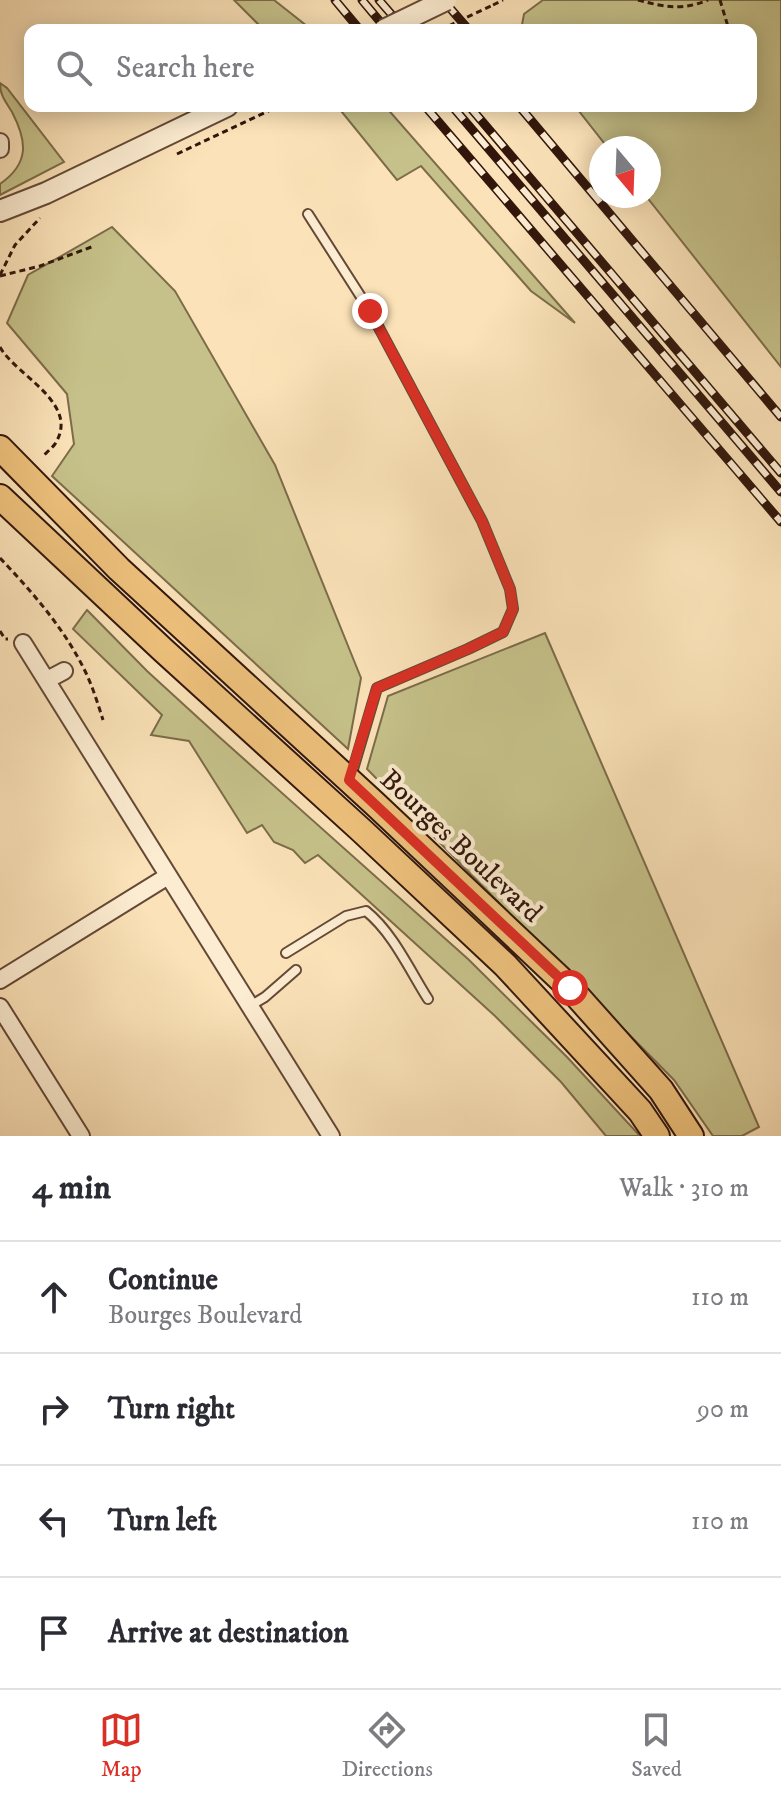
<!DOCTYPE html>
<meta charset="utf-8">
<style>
body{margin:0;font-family:"IM FELL DW Pica",serif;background:#f7f7f7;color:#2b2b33}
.compass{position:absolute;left:589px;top:136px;width:72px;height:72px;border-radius:50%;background:#fff;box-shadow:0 4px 20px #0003;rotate:161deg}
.stop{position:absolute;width:24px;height:24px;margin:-18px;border:6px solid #d93025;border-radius:50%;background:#fff}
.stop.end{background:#d93025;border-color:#fff;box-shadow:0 2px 8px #0008}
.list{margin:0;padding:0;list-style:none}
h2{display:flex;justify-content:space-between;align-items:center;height:104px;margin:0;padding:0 32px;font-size:34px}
h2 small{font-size:26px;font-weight:400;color:#7c7c81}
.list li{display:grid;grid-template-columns:52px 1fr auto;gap:24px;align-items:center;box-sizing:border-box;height:112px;padding:0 32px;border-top:2px solid #e1e1e2}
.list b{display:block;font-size:30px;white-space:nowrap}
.list p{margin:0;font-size:26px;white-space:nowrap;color:#7c7c81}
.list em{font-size:26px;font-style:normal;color:#7c7c81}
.icon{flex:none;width:44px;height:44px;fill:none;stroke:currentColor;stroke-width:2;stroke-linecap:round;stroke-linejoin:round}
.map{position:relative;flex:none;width:781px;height:1136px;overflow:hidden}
.search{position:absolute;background:#fff;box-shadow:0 4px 20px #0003;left:24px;right:24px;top:24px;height:88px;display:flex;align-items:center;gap:20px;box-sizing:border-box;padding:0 28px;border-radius:16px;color:#7c7c81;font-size:30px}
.sheet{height:552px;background:#fff}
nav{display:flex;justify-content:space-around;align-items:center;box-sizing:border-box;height:112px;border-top:2px solid #e1e1e2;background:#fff;font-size:22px;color:#7c7c81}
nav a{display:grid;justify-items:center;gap:4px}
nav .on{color:#d93025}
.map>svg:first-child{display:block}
.green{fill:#c6c18a;stroke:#7c6c4a;stroke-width:2}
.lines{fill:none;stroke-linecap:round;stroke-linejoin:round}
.service-casing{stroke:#644936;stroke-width:12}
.minor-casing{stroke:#644936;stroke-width:20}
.tertiary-casing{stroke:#644936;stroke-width:24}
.primary-casing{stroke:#32160b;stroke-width:28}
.path{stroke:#32160b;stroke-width:3;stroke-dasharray:6 4;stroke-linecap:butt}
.service{stroke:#fcecd1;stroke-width:8}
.minor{stroke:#fcecd1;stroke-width:16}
.tertiary{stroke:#fcecd1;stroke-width:20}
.primary{stroke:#eec17c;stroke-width:24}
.rail-casing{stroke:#32160b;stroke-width:9}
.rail{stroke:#fcecd1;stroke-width:6;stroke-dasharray:18;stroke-linecap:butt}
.tertiary-bridge-casing{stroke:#644936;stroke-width:24;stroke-linecap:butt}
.path-bridge{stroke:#32160b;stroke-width:3;stroke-dasharray:6 4;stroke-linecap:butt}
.tertiary-bridge{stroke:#fcecd1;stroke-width:20}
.route{stroke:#d93025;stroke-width:10}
.labels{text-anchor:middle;stroke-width:8;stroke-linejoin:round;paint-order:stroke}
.street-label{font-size:28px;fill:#32160b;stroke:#fcecd1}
</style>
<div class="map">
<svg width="781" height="1136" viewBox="0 0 781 1136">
<rect width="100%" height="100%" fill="#fbe2b8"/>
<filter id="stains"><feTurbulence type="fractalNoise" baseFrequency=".0025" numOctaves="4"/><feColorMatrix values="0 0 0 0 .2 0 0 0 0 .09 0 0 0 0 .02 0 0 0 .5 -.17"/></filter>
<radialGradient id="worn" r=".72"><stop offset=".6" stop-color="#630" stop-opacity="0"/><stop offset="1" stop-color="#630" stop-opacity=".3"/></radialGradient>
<path class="green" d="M 234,0 L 274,0 L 312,30 L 264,30 Z
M 543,0 L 781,0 L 781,367 L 646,196 L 649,196 L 649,148 L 608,148 L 575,106 L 751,106 L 751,30 L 521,30 L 524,14 Z
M 0,83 L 7,88 L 64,162 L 0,195 L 0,184 C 30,163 27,141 12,112 C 6,102 0,96 0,83 Z
M 337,106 L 385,106 L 575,323 L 531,291 L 421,166 L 397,180 Z
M 112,227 L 175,291 L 275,465 L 361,678 L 348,749 L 52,476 L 74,444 L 67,394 L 7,323 L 28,275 Z
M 87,610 L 147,671 L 217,735 L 468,959 L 567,1057 L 640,1136 L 606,1136 L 561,1082 L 495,1016 L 318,855 L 305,863 L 293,850 L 274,842 L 262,825 L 247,833 L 189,741 L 151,735 L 162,715 L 73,629 Z
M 545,633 L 759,1127 L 742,1136 L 713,1136 L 674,1080 L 367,769 L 388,696 Z"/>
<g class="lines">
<defs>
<path id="service" d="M 308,214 L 370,311 L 482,521 L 510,589 L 513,609 L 503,632 L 468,649 L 377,688 L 351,776
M 286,953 L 346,916 L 366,911 C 393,933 409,969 428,999
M 250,1006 L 265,997 L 296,970"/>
<path id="minor" d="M 0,142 L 0,149
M 23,643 L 331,1136
M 47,680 L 64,671
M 0,980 L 168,876
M 0,1007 L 81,1136"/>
<path id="tertiary" d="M 0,211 L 46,193 L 227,106"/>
<path id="primary" d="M 0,448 L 119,569 L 374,803 L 570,988 L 661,1090 L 691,1136
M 0,497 L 163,650 L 361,830 L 505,965 L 640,1111 L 657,1136"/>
</defs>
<use href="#service" class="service-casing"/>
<use href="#minor" class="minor-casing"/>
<use href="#tertiary" class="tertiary-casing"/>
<use href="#primary" class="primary-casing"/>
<path class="path" d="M 638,0 C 665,7 681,11 708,0
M 720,0 L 729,30
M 493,5 L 503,0
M 177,154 L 279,106
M 0,275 L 15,245 L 40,218
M 0,276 L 40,266 L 94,246
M 0,347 C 16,376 81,403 55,444 C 52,448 46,453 42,457
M 0,558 C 33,593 65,629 86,673 C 93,688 98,704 103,720
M 0,631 L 5,639 L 8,639"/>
<use href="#service" class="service"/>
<use href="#minor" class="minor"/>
<use href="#tertiary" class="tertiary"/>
<use href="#primary" class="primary"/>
<defs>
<path id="rail" d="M 335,0 L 360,30
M 362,0 L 387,30
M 379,0 L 405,30
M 443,0 L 469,30
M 425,106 L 781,522
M 452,106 L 781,492
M 469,106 L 781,473
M 519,106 L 781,417"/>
</defs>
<use href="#rail" class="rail-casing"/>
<use href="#rail" class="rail"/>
<defs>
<path id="tertiary-bridge" d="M 384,30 L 446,0"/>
</defs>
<use href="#tertiary-bridge" class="tertiary-bridge-casing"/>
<path class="path-bridge" d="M 440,30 L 493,5"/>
<use href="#tertiary-bridge" class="tertiary-bridge"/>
</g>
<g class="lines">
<path class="route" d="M 370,311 L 482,521 L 510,589 L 513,609 L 503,632 L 468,649 L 377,688 L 349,780 L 570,988"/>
</g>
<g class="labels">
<g class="street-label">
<text transform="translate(462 845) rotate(43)" y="10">Bourges Boulevard</text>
</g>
</g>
<rect width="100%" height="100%" filter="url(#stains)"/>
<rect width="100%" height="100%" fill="url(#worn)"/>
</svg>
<svg class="compass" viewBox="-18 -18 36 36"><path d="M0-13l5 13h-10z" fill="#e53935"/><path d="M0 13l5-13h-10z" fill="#7c7c81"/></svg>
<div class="stop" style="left:570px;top:988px"></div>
<div class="stop end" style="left:370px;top:311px"></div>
<div class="search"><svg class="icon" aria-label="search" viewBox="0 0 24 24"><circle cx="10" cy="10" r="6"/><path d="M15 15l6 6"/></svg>Search here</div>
</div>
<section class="sheet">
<h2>4 min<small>Walk · 310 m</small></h2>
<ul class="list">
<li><svg class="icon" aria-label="ahead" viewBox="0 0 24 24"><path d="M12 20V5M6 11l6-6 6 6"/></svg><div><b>Continue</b><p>Bourges Boulevard</p></div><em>110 m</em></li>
<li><svg class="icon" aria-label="right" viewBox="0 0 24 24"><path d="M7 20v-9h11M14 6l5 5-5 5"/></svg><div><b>Turn right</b></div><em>90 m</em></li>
<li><svg class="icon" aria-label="left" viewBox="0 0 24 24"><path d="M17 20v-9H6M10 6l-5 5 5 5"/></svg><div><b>Turn left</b></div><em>110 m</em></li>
<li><svg class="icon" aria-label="arrive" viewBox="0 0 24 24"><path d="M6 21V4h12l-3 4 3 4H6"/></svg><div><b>Arrive at destination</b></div></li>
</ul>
</section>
<nav>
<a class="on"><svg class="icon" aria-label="map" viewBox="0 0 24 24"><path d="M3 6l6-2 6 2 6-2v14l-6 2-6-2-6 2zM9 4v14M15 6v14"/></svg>Map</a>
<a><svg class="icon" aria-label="directions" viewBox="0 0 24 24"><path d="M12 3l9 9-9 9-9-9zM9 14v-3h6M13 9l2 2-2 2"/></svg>Directions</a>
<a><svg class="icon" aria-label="saved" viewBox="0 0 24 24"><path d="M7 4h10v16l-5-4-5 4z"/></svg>Saved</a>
</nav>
